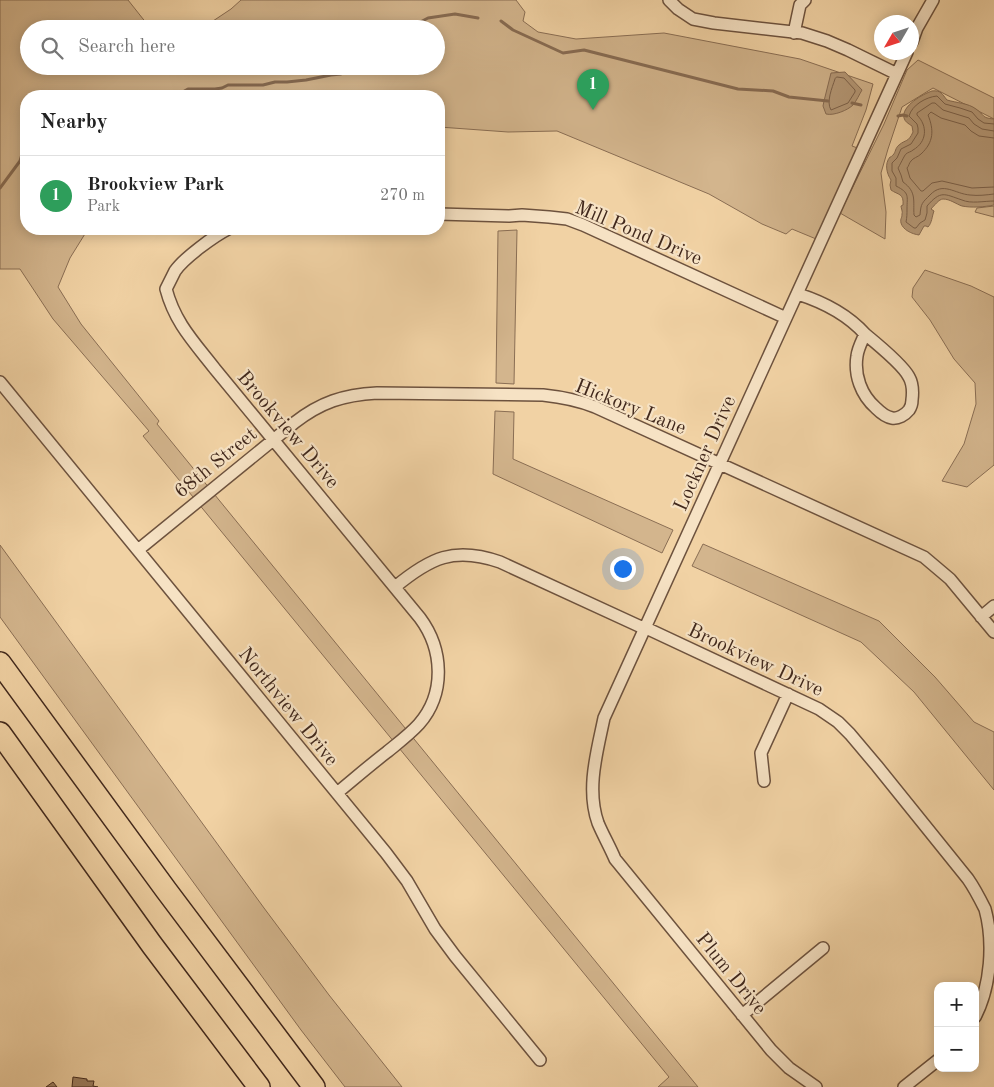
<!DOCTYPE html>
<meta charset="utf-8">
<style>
body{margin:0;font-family:"Old Standard TT",serif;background:#f2f2f2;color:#222}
.controls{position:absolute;right:15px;bottom:15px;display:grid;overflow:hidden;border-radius:10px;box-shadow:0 2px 12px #0003}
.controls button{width:45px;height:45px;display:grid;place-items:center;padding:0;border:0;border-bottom:1px solid #e0e0e0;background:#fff;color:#222;font:25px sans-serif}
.compass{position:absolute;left:874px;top:15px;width:45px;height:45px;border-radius:50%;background:#fff;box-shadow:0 2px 12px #0003;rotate:231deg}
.you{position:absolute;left:622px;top:568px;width:18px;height:18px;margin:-12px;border:4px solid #fff;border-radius:50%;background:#1a73e8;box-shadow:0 0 0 8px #1a73e833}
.badge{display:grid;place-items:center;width:32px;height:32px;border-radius:50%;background:#8f2418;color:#fff;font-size:16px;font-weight:700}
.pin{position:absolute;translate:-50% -41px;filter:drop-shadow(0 1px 2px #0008)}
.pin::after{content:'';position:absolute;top:26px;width:18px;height:15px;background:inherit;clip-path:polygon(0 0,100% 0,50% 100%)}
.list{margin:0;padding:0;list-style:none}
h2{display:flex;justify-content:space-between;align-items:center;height:65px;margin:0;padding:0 20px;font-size:21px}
h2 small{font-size:16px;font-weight:400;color:#767676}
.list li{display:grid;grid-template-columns:32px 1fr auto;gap:15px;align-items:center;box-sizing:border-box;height:80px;padding:0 20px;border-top:1px solid #e0e0e0}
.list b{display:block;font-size:19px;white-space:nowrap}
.list p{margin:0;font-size:16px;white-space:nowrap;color:#767676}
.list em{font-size:16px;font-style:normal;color:#767676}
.icon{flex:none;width:28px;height:28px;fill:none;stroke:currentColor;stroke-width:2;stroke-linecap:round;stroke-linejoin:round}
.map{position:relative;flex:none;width:994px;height:1087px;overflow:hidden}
.search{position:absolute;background:#fff;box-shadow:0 2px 12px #0003;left:20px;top:20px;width:425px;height:55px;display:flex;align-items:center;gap:12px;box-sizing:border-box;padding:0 18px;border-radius:28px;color:#767676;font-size:19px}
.panel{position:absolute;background:#fff;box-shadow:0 2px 12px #0003;left:20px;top:90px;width:425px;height:145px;border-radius:20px}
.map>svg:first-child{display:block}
.green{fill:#d3b58d;stroke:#8a6e54}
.water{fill:#b59876;stroke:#876b52}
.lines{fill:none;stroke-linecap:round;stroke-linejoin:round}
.shore{stroke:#7b6049;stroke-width:1}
.stream{stroke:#876b52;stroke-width:3}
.building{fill:#9d8063;stroke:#41281c}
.street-casing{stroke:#6d523e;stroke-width:14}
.highway-casing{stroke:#41281c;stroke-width:24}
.street{stroke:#f6e2c4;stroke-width:11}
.highway{stroke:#f1d2a4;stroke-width:21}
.labels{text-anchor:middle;stroke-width:4.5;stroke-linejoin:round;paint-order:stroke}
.street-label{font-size:20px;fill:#41281c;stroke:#f6e2c4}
</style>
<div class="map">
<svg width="994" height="1087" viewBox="0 0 994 1087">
<rect width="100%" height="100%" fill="#f1d2a4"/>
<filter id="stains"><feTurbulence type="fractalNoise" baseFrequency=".004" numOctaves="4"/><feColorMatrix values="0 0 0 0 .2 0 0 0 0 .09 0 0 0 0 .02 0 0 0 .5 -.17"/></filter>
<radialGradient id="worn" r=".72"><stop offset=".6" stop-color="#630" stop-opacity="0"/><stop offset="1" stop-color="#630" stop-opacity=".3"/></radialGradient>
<path class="green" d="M 0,0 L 128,0 L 151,29 L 29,29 L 29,66 L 436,66 L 436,29 L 201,29 L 231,9 L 241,0 L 516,0 L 525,12 L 523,21 L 538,32 L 576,39 L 664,33 L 800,59 L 873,84 L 866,110 L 852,146 L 863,150 L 821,241 L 792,229 L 786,234 L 762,224 L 709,194 L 557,131 L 508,132 L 439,127 L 439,96 L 26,96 L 26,229 L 88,229 L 70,258 L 58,287 L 81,324 L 159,421 L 157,424 L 698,1087 L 658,1087 L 669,1077 L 143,436 L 149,431 L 53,319 L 20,269 L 0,269 Z
M 918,60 L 994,98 L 994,119 L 933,88 L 902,107 L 888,149 L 881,173 L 886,212 L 885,239 L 840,213 L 884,124 L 907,70 Z
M 994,206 L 994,217 L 975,212 L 977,208 Z
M 517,230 L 514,384 L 496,383 L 498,231 Z
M 925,270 L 971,286 L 994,297 L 994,465 L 967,487 L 942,481 L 964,444 L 976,404 L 975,383 L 954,359 L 930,320 L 912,297 L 913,288 Z
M 495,411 L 514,412 L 513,459 L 673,530 L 662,553 L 493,474 Z
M 703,544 L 879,621 L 935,677 L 974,722 L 994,732 L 994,790 L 914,692 L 861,642 L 692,566 Z
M 0,545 L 264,908 L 329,995 L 402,1087 L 345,1087 L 301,1030 L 0,617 Z"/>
<path class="water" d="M 845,72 L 862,90 C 859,95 857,100 853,105 C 848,110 834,116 826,114 L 823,106 L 824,101 L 831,73 Z
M 932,91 C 941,90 942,94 947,100 C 957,103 968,103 976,109 C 985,115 981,118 994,119 L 994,205 C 984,207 972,208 962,206 C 956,204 950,199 943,199 C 939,199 934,206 931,209 L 934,211 C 932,216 932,223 928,227 L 926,226 L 924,226 L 919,235 C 912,234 903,230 901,223 C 900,218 902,219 902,214 C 903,212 901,208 901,206 L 903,205 C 904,193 898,195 891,190 L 890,185 L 891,180 C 887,174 884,164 890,157 C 891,157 892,156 893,155 C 896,152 895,148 899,145 C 906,139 908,143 913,132 L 912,126 C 909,124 905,122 904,118 C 901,106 923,94 932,91 Z"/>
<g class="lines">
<path class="shore" d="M 837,77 L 844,78 L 855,90 L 855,92 L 848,103 L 831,110 C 826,102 832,88 835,79 Z
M 994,124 L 984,123 L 978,119 L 972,112 L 960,108 L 945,104 L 937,96 C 926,97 912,105 909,116 L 917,124 L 918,128 L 918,133 L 911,144 L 901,149 L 897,158 L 892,163 L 892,171 L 896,178 L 896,186 C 910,193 907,196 907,209 C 907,214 907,217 906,222 L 914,228 L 916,228 L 920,223 L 925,220 L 927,213 L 927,206 C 941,190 944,194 962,200 C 971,204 984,201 994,201
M 994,131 L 982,129 L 974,124 L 969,118 L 943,110 L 935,103 L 932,103 L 917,113 L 917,115 C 928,126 927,142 913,150 C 911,152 908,152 906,154 C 905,154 899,167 898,168 L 901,175 L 903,182 C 917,192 913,201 914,215 L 916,217 L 920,215 C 921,203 922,203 930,195 C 943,181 955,194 970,195 C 978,196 986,195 994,194
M 994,138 L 979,136 L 971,131 L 965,125 L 941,118 L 931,112 L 928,115 C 934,130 934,142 921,154 C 918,157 913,158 911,161 C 909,163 909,166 907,168 L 910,178 L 921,191 L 923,191 L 932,183 L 942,181 L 972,188 L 994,187"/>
<path class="stream" d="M 501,21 L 513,30 L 563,53 L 584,50 L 738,89 L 773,91 L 789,97 L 828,101
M 407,29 L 428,18 L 455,14 L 478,18
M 167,96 L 172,94 L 179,94 L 188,89 L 215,89 L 222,88 L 228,85 L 263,85 L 275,82 L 287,82 L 306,80 L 331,75 L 341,74 L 349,66
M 852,103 L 861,105
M 898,116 L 903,115 L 907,116
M 0,188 L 20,161 L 23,151 L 26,149"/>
</g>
<path class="building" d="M 73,1077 L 87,1079 L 87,1081 L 94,1081 L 93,1086 L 98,1087 L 72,1087 Z
M 53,1082 L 57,1087 L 46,1087 Z"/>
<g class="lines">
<defs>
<path id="street" d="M 669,0 L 678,9 L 693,19 L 714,23 L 802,33 L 827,41 L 848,50 L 897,74
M 794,33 L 800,5 L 805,0
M 912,42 L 917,28 L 933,0
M 439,214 L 509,216 L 522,215 L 549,217 L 567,219 L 583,225 L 786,318
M 228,229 C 214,236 184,258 175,271 C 172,277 169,283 166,289 C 175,323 194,342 215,369 L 420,618 C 443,649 446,693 419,724 C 410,734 398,743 387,752 C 370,765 354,779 337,793
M 798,294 C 823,302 847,314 865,334 C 862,341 858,348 857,356 C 854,375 861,395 876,408 C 880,412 886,417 892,418 C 898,419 905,415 909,410 C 911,407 912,404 912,400 C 913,392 913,384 909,377 C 903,365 876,343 865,334
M 0,382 L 386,853 L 407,881 L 435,929 L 455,956 L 540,1060
M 138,550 L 294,423 C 321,402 343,395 377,393 L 543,395 C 562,397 578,400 595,407 L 924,557 L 950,579 L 994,632
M 395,587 C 430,558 454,546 500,562 L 639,626 L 646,628 L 819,709 L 838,722 L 850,734 L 877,766 L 968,879 C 975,889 980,899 985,909 C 994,942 991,986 975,1017
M 981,617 L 994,606
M 764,781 L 761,753 L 788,694
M 742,1015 L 823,948
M 816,1087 L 789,1068 L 771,1050 L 615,859 C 610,847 603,835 598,823 C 586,789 597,752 604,718 L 907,52
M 904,1087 L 938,1060"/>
<path id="highway" d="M 0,663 L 166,890 L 314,1087
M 0,733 L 152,945 L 259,1087"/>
</defs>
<use href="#street" class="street-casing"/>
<use href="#highway" class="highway-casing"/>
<use href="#street" class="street"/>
<use href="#highway" class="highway"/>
</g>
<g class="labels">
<g class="street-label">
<text transform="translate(639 232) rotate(23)" y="7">Mill Pond Drive</text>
<text transform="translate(631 406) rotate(22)" y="7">Hickory Lane</text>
<text transform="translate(289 429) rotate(50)" y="7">Brookview Drive</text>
<text transform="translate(704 453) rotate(-66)" y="7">Lockner Drive</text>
<text transform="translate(215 462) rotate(-39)" y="7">68th Street</text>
<text transform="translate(756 659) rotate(25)" y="7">Brookview Drive</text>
<text transform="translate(289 706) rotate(51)" y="7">Northview Drive</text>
<text transform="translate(732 973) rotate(51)" y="7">Plum Drive</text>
</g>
</g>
<rect width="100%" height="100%" filter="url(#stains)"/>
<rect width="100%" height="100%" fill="url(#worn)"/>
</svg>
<div class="controls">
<button>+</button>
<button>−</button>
</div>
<svg class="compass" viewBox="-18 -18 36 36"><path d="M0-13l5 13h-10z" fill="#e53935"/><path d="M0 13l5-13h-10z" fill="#767676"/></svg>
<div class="you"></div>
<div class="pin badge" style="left:593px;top:110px;background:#2e9e5b">1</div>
<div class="search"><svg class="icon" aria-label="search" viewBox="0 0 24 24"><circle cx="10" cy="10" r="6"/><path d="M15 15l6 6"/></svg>Search here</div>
<section class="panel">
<h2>Nearby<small></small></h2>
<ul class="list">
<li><span class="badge" style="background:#2e9e5b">1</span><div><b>Brookview Park</b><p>Park</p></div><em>270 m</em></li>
</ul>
</section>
</div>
